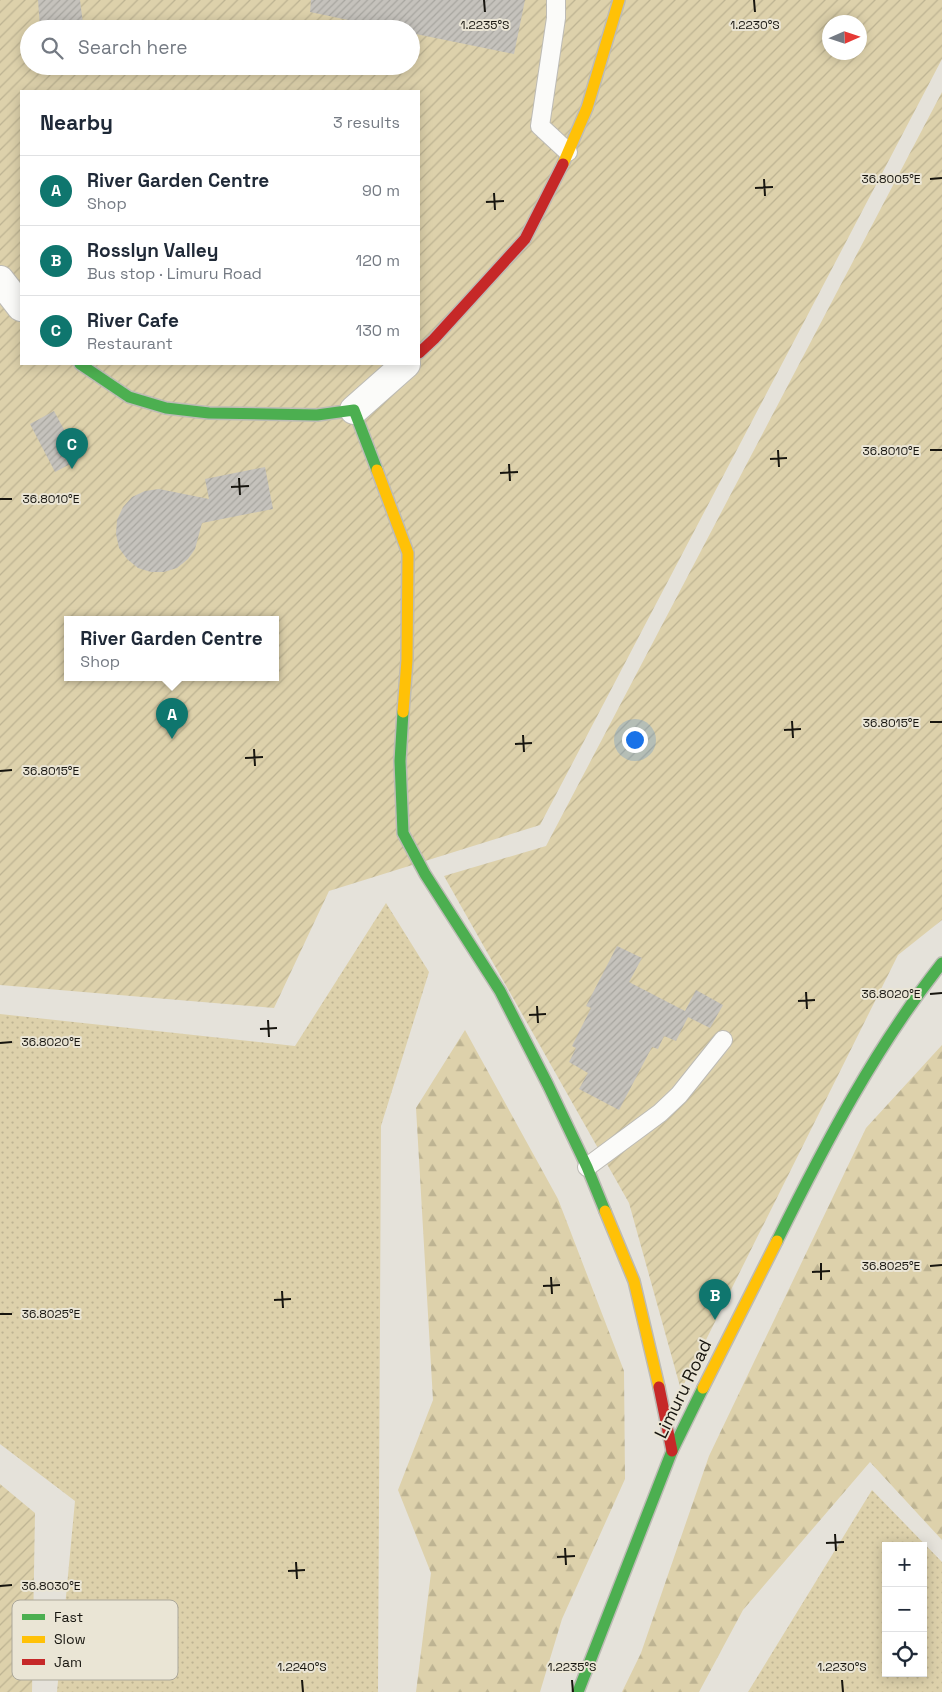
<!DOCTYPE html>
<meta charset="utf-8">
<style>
body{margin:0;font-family:"Space Grotesk",sans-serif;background:#f6f6f7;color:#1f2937}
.controls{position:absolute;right:15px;bottom:15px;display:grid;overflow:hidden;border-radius:0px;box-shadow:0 2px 12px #0003}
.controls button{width:45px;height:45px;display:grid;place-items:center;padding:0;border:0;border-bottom:1px solid #e0e1e3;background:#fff;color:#1f2937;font:25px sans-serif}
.compass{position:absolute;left:822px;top:15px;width:45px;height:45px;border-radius:50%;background:#fff;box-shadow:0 2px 12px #0003;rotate:87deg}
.you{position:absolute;left:634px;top:739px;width:18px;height:18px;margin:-12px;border:4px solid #fff;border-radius:50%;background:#1a73e8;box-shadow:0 0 0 8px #1a73e833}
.badge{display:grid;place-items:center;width:32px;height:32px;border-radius:50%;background:#0f766e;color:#fff;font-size:16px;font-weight:700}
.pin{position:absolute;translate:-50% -41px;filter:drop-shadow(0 1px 2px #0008)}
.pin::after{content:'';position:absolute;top:26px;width:18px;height:15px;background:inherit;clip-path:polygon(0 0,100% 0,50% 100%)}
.popup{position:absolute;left:64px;top:616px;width:215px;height:65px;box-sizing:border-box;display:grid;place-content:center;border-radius:0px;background:#fff;filter:drop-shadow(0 1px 4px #0005);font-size:16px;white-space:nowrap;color:#747a83}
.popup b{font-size:19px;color:#1f2937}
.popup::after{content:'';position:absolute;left:50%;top:100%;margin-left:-10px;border:10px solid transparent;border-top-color:#fff}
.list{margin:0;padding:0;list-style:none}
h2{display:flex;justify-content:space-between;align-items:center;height:65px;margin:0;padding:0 20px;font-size:21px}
h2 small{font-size:16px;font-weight:400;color:#747a83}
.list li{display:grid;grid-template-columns:32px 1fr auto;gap:15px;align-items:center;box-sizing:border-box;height:70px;padding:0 20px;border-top:1px solid #e0e1e3}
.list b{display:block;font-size:19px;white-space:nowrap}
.list p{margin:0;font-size:16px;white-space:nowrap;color:#747a83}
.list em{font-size:16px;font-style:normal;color:#747a83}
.icon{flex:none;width:28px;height:28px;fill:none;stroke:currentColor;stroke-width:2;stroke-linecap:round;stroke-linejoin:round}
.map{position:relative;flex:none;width:942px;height:1692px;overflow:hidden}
.search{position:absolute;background:#fff;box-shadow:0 2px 12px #0003;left:20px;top:20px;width:400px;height:55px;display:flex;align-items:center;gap:12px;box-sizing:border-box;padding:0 18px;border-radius:28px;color:#747a83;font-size:19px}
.panel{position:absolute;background:#fff;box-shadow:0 2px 12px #0003;left:20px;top:90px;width:400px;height:275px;border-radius:0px}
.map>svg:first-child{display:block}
.grass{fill:url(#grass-dots);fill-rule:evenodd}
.forest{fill:url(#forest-firs)}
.garden{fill:url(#garden-furrows);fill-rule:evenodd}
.building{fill:url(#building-hatch)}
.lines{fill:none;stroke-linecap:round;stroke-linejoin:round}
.lane-casing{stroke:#bdbbb5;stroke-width:20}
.street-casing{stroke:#bdbbb5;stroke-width:30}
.fast-casing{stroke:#bdbbb5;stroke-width:14}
.slow-casing{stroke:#bdbbb5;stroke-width:14}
.jam-casing{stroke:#bdbbb5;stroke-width:14}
.lane{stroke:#fbfbf9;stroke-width:18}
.street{stroke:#fbfbf9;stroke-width:28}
.fast{stroke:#4caf50;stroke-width:11}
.slow{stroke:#ffc107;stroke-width:11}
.jam{stroke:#c62828;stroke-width:11}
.ticks{fill:none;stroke:#17150f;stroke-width:2}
.labels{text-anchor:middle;stroke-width:4;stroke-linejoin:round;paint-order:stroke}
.street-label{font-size:18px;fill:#17150f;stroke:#eae5d5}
.key{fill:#eae5d5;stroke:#aba79a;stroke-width:1}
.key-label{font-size:14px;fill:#17150f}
.ticks-label{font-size:12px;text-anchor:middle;fill:#17150f;stroke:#eae5d5;stroke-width:4;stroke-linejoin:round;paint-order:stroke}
</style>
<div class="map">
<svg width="942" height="1692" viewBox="0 0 942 1692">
<defs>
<pattern id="grass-dots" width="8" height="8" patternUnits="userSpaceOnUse" patternTransform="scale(1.25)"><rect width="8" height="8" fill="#ddd1ab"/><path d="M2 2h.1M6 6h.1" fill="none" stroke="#bdb392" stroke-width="1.8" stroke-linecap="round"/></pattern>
<pattern id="forest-firs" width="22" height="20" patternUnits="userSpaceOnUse" patternTransform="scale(1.25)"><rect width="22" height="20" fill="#ddd1ab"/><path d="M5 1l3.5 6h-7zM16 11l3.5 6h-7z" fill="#bdb392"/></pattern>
<pattern id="garden-furrows" width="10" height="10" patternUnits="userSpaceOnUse" patternTransform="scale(1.25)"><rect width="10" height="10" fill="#ddd1ab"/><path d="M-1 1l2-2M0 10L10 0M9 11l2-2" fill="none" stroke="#bdb392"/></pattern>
<pattern id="building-hatch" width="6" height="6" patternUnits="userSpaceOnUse" patternTransform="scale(1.25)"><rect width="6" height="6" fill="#c5c2bc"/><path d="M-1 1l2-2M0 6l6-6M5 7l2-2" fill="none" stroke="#a8a6a0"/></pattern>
</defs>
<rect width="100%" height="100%" fill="#e5e2da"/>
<path class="grass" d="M 386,903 L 429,972 L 381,1126 L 378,1692 L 57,1692 L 75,1501 L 0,1444 L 0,1014 L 295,1046 Z
M 872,1490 L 942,1562 L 942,1692 L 748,1692 ZM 886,1546 L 923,1546 L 923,1673 L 886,1673 Z"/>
<path class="forest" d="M 465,1030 L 558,1199 L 624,1371 L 625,1479 L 562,1619 L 540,1692 L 416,1692 L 431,1573 L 398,1490 L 433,1400 L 416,1108 Z
M 942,1045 L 942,1540 L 870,1462 L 743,1610 L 699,1692 L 622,1692 L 641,1653 L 709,1456 L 866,1128 Z"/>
<path class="garden" d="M 0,0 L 942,0 L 942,59 L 540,825 L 329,891 L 274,1008 L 0,985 ZM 830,22 L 860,22 L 860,52 L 830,52 ZM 29,29 L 411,29 L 411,66 L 29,66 ZM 21,91 L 419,91 L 419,364 L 21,364 ZM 68,620 L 276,620 L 276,678 L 68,678 Z
M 942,92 L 942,920 L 898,955 L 681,1390 L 629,1203 L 444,876 L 546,846 Z
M 0,1484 L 35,1513 L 32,1692 L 0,1692 Z"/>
<path class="building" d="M 38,0 L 80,0 L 83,24 L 40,28 Z
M 311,0 L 525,0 L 514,54 L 411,33 L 411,29 L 391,29 L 310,12 Z
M 54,411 L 80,459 L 55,472 L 30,424 Z
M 265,467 L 273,509 L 202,523 L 195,549 L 188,559 L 177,568 L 164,572 L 151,572 L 138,568 L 127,559 L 119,548 L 116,534 L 117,520 L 123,507 L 132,497 L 145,491 L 159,489 L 209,499 L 205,479 Z
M 617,946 L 642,958 L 629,982 L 685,1011 L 696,990 L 723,1005 L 710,1028 L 688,1017 L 676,1041 L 664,1036 L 658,1049 L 652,1047 L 619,1110 L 579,1089 L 588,1073 L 569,1062 L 576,1048 L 572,1046 L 591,1008 L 586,1006 Z"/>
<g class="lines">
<defs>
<path id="lane" d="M 556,0 L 556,18 L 540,126 L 568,152
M 587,1167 L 660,1113 L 679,1095 L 723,1040"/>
<path id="street" d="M 0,280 L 21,307
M 354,410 L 406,364"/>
<path id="fast" d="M 80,364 L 129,397 L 166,408 L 209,413 L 317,415 L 354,410 L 377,470
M 403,712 L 400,761 L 403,833 L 425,874 L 500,991 L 548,1085 L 587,1167 L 605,1211
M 777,1241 C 825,1144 875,1048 942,963
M 578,1692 L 672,1451 L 703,1388"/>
<path id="slow" d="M 563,164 L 587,108 L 619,0
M 377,470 L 408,553 L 407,660 L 403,712
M 605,1211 L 634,1281 L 659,1387
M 703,1388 L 777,1241"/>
<path id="jam" d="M 419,353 L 434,339 L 525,239 L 563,164
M 659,1387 L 672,1451"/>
</defs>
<use href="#lane" class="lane-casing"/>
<use href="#street" class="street-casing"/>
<use href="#fast" class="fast-casing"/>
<use href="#slow" class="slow-casing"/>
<use href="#jam" class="jam-casing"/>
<use href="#lane" class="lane"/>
<use href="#street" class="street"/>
<use href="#fast" class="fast"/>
<use href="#slow" class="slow"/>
<use href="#jam" class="jam"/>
</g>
<path class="ticks" d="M 484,0 L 485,12M 754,0 L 755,12M 764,179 L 765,196M 930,179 L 942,178M 755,188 L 773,187M 494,193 L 495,210M 486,202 L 504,201M 778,450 L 779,467M 930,450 L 942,450M 770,459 L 787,458M 509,464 L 510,481M 500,473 L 518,472M 239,478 L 240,495M 231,487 L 249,486M 0,499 L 12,499M 792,721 L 793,738M 930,722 L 942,722M 784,730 L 801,729M 523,735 L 524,752M 515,744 L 532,743M 254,749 L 255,766M 245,758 L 263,757M 0,771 L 12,770M 806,992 L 807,1009M 930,994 L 942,993M 798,1001 L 815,1000M 537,1006 L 538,1023M 529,1015 L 546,1014M 268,1020 L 269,1037M 260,1029 L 277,1028M 0,1043 L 12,1042M 821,1263 L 821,1280M 930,1266 L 942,1265M 812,1272 L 830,1271M 551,1277 L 552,1294M 543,1286 L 560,1285M 282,1291 L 283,1308M 274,1300 L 291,1299M 0,1314 L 12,1314M 835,1534 L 836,1551M 826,1543 L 844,1542M 565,1548 L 566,1565M 557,1557 L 575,1556M 296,1562 L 297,1579M 288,1571 L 305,1570M 0,1586 L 12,1585M 302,1680 L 303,1692M 572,1680 L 573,1692M 842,1680 L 843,1692"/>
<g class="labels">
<g class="street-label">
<text transform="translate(683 1389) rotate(-64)" y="6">Limuru Road</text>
</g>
</g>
<rect x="12" y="1600" width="166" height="80" rx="8" class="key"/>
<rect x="22" y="1614" width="23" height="6" fill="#4caf50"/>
<rect x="22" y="1636" width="23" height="7" fill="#ffc107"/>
<rect x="22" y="1659" width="23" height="6" fill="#c62828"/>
<g class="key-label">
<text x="54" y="1622">Fast</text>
<text x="54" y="1644">Slow</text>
<text x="54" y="1667">Jam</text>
</g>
<g class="ticks-label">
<text x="485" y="29">1.2235°S</text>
<text x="755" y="29">1.2230°S</text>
<text x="891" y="183">36.8005°E</text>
<text x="891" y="455">36.8010°E</text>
<text x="51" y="503">36.8010°E</text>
<text x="891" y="727">36.8015°E</text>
<text x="51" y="775">36.8015°E</text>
<text x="891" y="998">36.8020°E</text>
<text x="51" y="1046">36.8020°E</text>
<text x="891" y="1270">36.8025°E</text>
<text x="51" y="1318">36.8025°E</text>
<text x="51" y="1590">36.8030°E</text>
<text x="302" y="1671">1.2240°S</text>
<text x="572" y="1671">1.2235°S</text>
<text x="842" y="1671">1.2230°S</text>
</g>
</svg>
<div class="controls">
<button>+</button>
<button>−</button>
<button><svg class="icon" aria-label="locate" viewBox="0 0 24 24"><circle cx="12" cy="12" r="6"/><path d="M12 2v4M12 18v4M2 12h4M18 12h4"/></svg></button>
</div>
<svg class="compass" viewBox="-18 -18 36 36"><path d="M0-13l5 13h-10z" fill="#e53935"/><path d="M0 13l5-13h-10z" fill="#747a83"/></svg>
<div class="you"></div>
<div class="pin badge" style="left:172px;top:739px">A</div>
<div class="popup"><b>River Garden Centre</b>Shop</div>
<div class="pin badge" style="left:715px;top:1320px">B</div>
<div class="pin badge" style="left:72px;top:469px">C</div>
<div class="search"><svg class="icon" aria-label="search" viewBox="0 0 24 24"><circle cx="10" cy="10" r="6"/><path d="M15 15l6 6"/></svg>Search here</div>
<section class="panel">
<h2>Nearby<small>3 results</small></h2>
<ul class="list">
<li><span class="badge">A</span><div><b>River Garden Centre</b><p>Shop</p></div><em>90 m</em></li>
<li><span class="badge">B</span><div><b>Rosslyn Valley</b><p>Bus stop · Limuru Road</p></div><em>120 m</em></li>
<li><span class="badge">C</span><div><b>River Cafe</b><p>Restaurant</p></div><em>130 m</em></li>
</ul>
</section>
</div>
